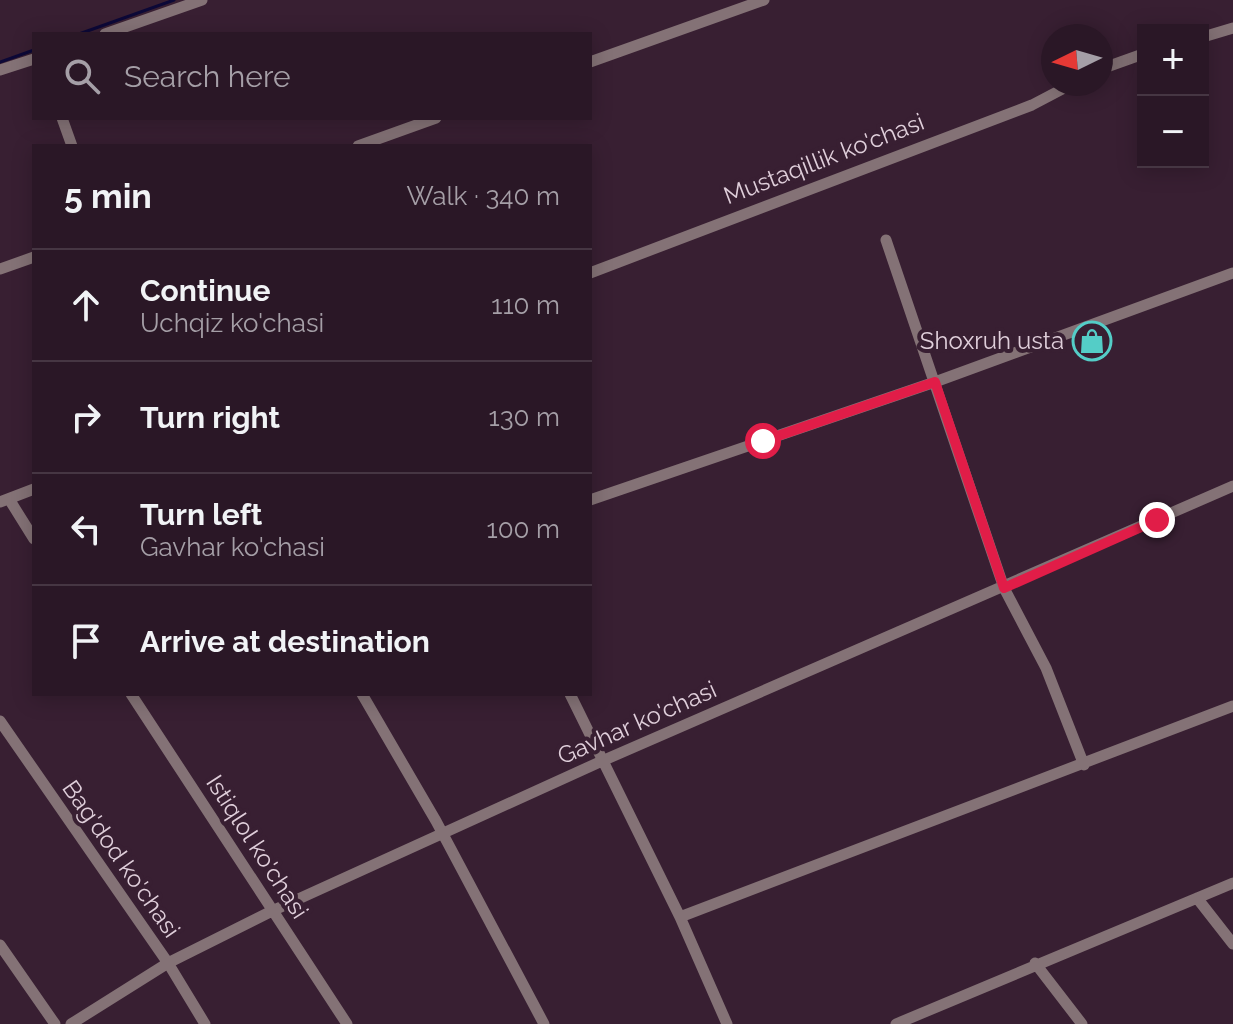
<!DOCTYPE html>
<meta charset="utf-8">
<style>
body{margin:0;font-family:Raleway,sans-serif;background:#32202e;color:#f1f3f6}
.controls{position:absolute;right:24px;top:24px;display:grid;overflow:hidden;border-radius:0px;box-shadow:0 4px 20px #0003}
.controls button{width:72px;height:72px;display:grid;place-items:center;padding:0;border:0;border-bottom:2px solid #463643;background:#2a1726;color:#f1f3f6;font:40px sans-serif}
.compass{position:absolute;left:1041px;top:24px;width:72px;height:72px;border-radius:50%;background:#2a1726;box-shadow:0 4px 20px #0003;rotate:265deg}
.stop{position:absolute;width:24px;height:24px;margin:-18px;border:6px solid #e11d48;border-radius:50%;background:#fff}
.stop.end{background:#e11d48;border-color:#fff;box-shadow:0 2px 8px #0008}
.list{margin:0;padding:0;list-style:none}
h2{display:flex;justify-content:space-between;align-items:center;height:104px;margin:0;padding:0 32px;font-size:34px}
h2 small{font-size:26px;font-weight:400;color:#a59fa7}
.list li{display:grid;grid-template-columns:52px 1fr auto;gap:24px;align-items:center;box-sizing:border-box;height:112px;padding:0 32px;border-top:2px solid #463643}
.list b{display:block;font-size:30px;white-space:nowrap}
.list p{margin:0;font-size:26px;white-space:nowrap;color:#a59fa7}
.list em{font-size:26px;font-style:normal;color:#a59fa7}
.icon{flex:none;width:44px;height:44px;fill:none;stroke:currentColor;stroke-width:2;stroke-linecap:round;stroke-linejoin:round}
.map{position:relative;flex:none;width:1233px;height:1024px;overflow:hidden}
.search{position:absolute;background:#2a1726;box-shadow:0 4px 20px #0003;left:32px;top:32px;width:560px;height:88px;display:flex;align-items:center;gap:20px;box-sizing:border-box;padding:0 28px;border-radius:0px;color:#a59fa7;font-size:30px}
.panel{position:absolute;background:#2a1726;box-shadow:0 4px 20px #0003;left:32px;top:144px;width:560px;height:552px;border-radius:0px}
.map>svg:first-child{display:block}
.lines{fill:none;stroke-linecap:round;stroke-linejoin:round}
.stream{stroke:#0c0837;stroke-width:3}
.minor{stroke:#847276;stroke-width:11}
.route{stroke:#e11d48;stroke-width:10}
.labels{text-anchor:middle;stroke-width:8;stroke-linejoin:round;paint-order:stroke}
.street-label{font-size:24px;fill:#dfceda;stroke:#381f32}
.poi-label{font-size:24px;fill:#dfceda;stroke:#381f32;text-anchor:end}
</style>
<div class="map">
<svg width="1233" height="1024" viewBox="0 0 1233 1024">
<rect width="100%" height="100%" fill="#381f32"/>
<g class="lines">
<path class="stream" d="M 79,34 L 174,0
M 0,62 L 34,50"/>
<path class="minor" d="M 105,34 L 202,0
M 1203,37 L 1233,28
M 590,62 L 764,0
M 1101,69 L 1143,54
M 0,70 L 34,59
M 62,118 L 72,146
M 358,146 L 436,118
M 886,240 L 1004,588 L 1046,668 L 1084,765
M 0,269 L 34,257
M 590,273 L 1032,105 L 1072,84
M 9,499 L 34,539
M 590,500 L 935,382 L 1233,273
M 0,502 L 34,489
M 131,694 L 347,1024
M 362,694 L 436,821 L 544,1024
M 570,694 L 680,917 L 727,1024
M 0,721 L 168,963 L 205,1024
M 1197,898 L 1233,944
M 680,917 L 1233,706
M 0,945 L 55,1024
M 1035,963 L 1082,1024
M 71,1024 L 168,963 L 272,911 L 602,761 L 1233,486
M 896,1024 L 1233,883"/>
</g>
<g class="lines">
<path class="route" d="M 763,441 L 935,382 L 1004,588 L 1157,520"/>
</g>
<defs>
<symbol id="shop-ring" viewBox="-11 -11 22 22"><circle r="9.5" fill="#381f32" stroke="#54cdc7" stroke-width="1.5"/><path d="M-5-2.5h2.3a2.7 3.5 0 0 1 5.4 0H5L5.5 6h-11ZM-1.5-2.5h3a1.5 2.3 0 0 0-3 0Z" fill="#54cdc7"/></symbol>
</defs>
<g fill-rule="evenodd">
<use href="#shop-ring" x="1070" y="319" width="44" height="44"/>
</g>
<g class="labels">
<g class="street-label">
<text transform="translate(824 159) rotate(-21)" y="8">Mustaqillik ko'chasi</text>
<text transform="translate(637 723) rotate(-24)" y="8">Gavhar ko'chasi</text>
<text transform="translate(257 847) rotate(57)" y="8">Istiqlol ko'chasi</text>
<text transform="translate(121 859) rotate(55)" y="8">Bag'dod ko'chasi</text>
</g>
<g class="poi-label">
<text x="1064" y="349">Shoxruh usta</text>
</g>
</g>
</svg>
<div class="controls">
<button>+</button>
<button>−</button>
</div>
<svg class="compass" viewBox="-18 -18 36 36"><path d="M0-13l5 13h-10z" fill="#e53935"/><path d="M0 13l5-13h-10z" fill="#a59fa7"/></svg>
<div class="stop" style="left:763px;top:441px"></div>
<div class="stop end" style="left:1157px;top:520px"></div>
<div class="search"><svg class="icon" aria-label="search" viewBox="0 0 24 24"><circle cx="10" cy="10" r="6"/><path d="M15 15l6 6"/></svg>Search here</div>
<section class="panel">
<h2>5 min<small>Walk · 340 m</small></h2>
<ul class="list">
<li><svg class="icon" aria-label="ahead" viewBox="0 0 24 24"><path d="M12 20V5M6 11l6-6 6 6"/></svg><div><b>Continue</b><p>Uchqiz ko'chasi</p></div><em>110 m</em></li>
<li><svg class="icon" aria-label="right" viewBox="0 0 24 24"><path d="M7 20v-9h11M14 6l5 5-5 5"/></svg><div><b>Turn right</b></div><em>130 m</em></li>
<li><svg class="icon" aria-label="left" viewBox="0 0 24 24"><path d="M17 20v-9H6M10 6l-5 5 5 5"/></svg><div><b>Turn left</b><p>Gavhar ko'chasi</p></div><em>100 m</em></li>
<li><svg class="icon" aria-label="arrive" viewBox="0 0 24 24"><path d="M6 21V4h12l-3 4 3 4H6"/></svg><div><b>Arrive at destination</b></div></li>
</ul>
</section>
</div>
